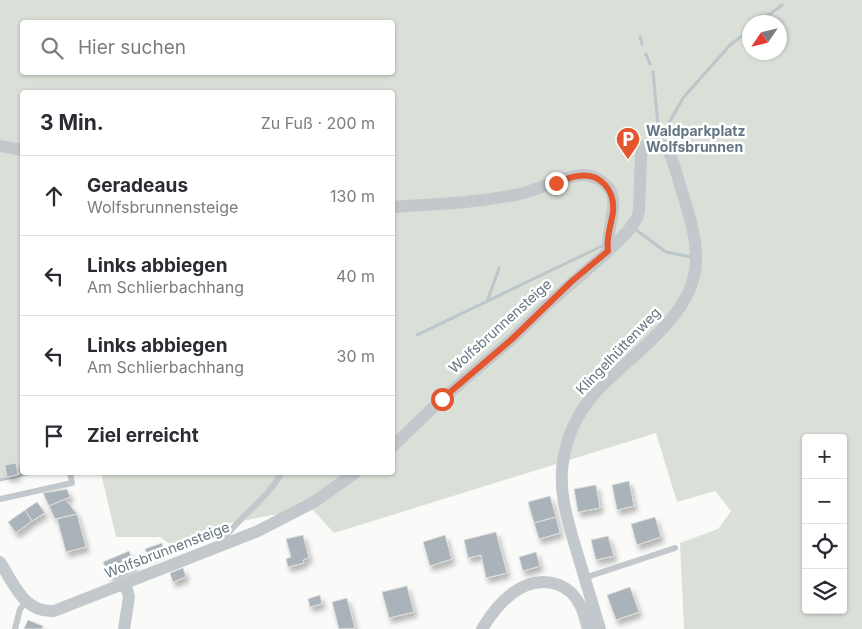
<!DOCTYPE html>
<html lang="de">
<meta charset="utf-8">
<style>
body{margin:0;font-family:Inter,sans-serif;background:#f2f2f3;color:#2b2b33}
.controls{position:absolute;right:15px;bottom:15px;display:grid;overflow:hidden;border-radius:5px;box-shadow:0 1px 4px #0004}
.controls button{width:45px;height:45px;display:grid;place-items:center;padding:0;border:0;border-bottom:1px solid #e1e1e2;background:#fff;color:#2b2b33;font:25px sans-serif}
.compass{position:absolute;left:742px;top:15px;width:45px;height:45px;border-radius:50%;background:#fff;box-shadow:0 1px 4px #0004;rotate:235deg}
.stop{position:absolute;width:15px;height:15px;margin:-11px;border:4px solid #e4572e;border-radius:50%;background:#fff}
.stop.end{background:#e4572e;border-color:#fff;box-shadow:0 1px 5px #0008}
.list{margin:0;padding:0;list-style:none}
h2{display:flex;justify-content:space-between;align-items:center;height:65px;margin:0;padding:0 20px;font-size:21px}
h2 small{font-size:16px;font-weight:400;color:#7c7c81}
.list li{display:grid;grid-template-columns:32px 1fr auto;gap:15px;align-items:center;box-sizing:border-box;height:80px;padding:0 20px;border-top:1px solid #e1e1e2}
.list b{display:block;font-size:19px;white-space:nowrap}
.list p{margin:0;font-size:16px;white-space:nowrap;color:#7c7c81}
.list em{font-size:16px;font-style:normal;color:#7c7c81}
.icon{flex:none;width:28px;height:28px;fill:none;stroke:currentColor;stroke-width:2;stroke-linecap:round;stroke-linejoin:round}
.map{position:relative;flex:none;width:862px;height:629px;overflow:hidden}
.search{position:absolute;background:#fff;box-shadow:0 1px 4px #0004;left:20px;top:20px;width:375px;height:55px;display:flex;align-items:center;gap:12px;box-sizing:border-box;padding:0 18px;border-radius:5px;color:#7c7c81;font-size:19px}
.panel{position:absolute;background:#fff;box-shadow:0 1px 4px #0004;left:20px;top:90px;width:375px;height:385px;border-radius:5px}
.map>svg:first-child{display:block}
.green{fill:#dadfd7;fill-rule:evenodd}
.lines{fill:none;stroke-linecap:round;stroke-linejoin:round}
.stream{stroke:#bbc7cb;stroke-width:3}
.building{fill:#aab3b9;stroke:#dcdcda;filter:url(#shadow)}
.service{stroke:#c3c8cc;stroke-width:6}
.minor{stroke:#c3c8cc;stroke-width:12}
.route{stroke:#e4572e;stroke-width:6}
.labels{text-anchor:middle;stroke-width:5;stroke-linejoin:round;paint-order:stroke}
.poi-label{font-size:14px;font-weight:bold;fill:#657683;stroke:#fff;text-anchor:start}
.street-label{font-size:14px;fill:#657683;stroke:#fff}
</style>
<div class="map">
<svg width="862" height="629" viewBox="0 0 862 629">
<defs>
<filter id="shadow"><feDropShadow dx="3" dy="5" stdDeviation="2.5" flood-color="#0004"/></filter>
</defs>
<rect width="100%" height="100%" fill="#fafaf8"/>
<path class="green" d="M 0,0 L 862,0 L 862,629 L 684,629 L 680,543 L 718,529 L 731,511 L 715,491 L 677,502 L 656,433 L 334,533 L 311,508 L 230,523 L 173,546 L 160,537 L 116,537 L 101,473 L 392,472 L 392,92 L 22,92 L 22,472 L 0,479 ZM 22,22 L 392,22 L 392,72 L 22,72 ZM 750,22 L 780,22 L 780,52 L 750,52 ZM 806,438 L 843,438 L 843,610 L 806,610 Z"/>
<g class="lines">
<path class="stream" d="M 759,22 L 782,5
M 640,37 L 642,44
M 646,54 L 650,64
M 653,72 L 659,136
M 661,137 L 683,98 L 730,45 L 750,30
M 635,229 L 666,252 L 692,257
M 487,302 L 499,268
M 417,335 L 604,245
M 0,480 L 35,472"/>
</g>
<path class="building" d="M 16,463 L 18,475 L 7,477 L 5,465 Z
M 629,481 L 634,506 L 617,510 L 612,485 Z
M 596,485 L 600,508 L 578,512 L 574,489 Z
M 67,489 L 70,497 L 49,506 L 43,493 Z
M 550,496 L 556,517 L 534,523 L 528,502 Z
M 65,499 L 77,514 L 55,519 L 49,506 Z
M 37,502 L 45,513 L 32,521 L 25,510 Z
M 25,510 L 32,521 L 16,533 L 8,522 Z
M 77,514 L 86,547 L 66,552 L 57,519 Z
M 556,517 L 560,533 L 539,539 L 534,523 Z
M 655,517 L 661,537 L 637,545 L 631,524 Z
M 496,532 L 507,573 L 486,578 L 481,555 L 468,558 L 464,540 Z
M 303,535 L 309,558 L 303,560 L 304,563 L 288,567 L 286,559 L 291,557 L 286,539 Z
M 445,535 L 452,559 L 430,566 L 423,542 Z
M 608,536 L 614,556 L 596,560 L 591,540 Z
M 162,543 L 164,550 L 148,556 L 145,549 Z
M 129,551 L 135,566 L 110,577 L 103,562 Z
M 536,552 L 540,566 L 523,571 L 519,557 Z
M 183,568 L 186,577 L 173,582 L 170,573 Z
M 407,586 L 414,612 L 389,618 L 382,592 Z
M 630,587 L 639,612 L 616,620 L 607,595 Z
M 320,595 L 322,604 L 310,607 L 308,599 Z
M 347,598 L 355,628 L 339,629 L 332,602 Z
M 28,620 L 43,626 L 42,629 L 24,629 Z"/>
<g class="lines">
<path class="service" d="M 0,499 L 72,483 L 70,472
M 219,545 C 237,518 266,501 282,472
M 584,578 L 675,548
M 15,629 L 20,609 L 26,602"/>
<path class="minor" d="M 0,146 L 22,150
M 392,207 C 433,204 475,203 515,195 C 535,192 567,174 585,175 C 595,176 605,182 610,190 C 619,205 606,232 608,251
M 392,447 L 442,399 L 512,339 L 549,303 L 604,255 L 628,231 L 637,218 L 639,211 L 641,155 L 645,146 L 652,141 C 670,141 675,168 679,182 C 687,208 697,235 696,263 C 693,320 624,358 591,398 C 577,415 568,435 564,456 C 557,487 567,519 576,549 C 584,576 592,602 600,629
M 0,562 C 14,584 24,613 54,611 L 258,531 L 314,502 L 356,472
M 124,629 L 129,597 L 125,583
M 482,629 C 497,604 523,574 556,584 C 567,587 576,596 581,607 C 584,613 586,622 588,629"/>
</g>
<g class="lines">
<path class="route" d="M 442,399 L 512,339 L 571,282 L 608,251 C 606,236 611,226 613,212 C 615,191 601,172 578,176 C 570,177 563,180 556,183"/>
</g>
<defs>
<symbol id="parking-pin" viewBox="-11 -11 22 30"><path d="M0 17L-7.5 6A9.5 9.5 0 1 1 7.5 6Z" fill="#e4572e" stroke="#fff"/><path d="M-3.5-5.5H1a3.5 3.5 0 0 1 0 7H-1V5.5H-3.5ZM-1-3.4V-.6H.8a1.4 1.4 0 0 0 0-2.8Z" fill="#fff"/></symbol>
</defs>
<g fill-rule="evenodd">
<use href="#parking-pin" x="614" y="125" width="28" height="38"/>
</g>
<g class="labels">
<g class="poi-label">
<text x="646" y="136">Waldparkplatz<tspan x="646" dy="16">Wolfsbrunnen</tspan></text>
</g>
<g class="street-label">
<text transform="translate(500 326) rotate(-42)" y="5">Wolfsbrunnensteige</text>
<text transform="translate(618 351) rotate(-46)" y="5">Klingelhüttenweg</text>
<text transform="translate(167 550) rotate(-21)" y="5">Wolfsbrunnensteige</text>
</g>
</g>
</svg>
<div class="controls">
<button>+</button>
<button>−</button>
<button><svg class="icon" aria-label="locate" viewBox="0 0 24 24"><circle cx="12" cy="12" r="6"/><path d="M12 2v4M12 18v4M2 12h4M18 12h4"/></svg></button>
<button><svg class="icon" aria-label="layers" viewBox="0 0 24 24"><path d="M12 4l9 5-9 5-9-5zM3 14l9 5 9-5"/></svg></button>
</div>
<svg class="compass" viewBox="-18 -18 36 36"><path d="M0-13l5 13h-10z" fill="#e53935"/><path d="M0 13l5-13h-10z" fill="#7c7c81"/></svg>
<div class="stop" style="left:442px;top:399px"></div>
<div class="stop end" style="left:556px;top:183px"></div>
<div class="search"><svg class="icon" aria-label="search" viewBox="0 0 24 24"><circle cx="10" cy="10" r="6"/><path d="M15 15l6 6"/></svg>Hier suchen</div>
<section class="panel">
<h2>3 Min.<small>Zu Fuß · 200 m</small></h2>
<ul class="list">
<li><svg class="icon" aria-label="ahead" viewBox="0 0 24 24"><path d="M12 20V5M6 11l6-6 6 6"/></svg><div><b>Geradeaus</b><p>Wolfsbrunnensteige</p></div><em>130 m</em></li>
<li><svg class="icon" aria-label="left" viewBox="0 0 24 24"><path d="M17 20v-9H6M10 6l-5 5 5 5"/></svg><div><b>Links abbiegen</b><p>Am Schlierbachhang</p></div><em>40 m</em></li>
<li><svg class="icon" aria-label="left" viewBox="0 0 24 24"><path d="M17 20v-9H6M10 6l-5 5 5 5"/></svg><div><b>Links abbiegen</b><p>Am Schlierbachhang</p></div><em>30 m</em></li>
<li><svg class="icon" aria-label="arrive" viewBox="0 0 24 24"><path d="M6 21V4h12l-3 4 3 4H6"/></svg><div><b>Ziel erreicht</b></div></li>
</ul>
</section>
</div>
